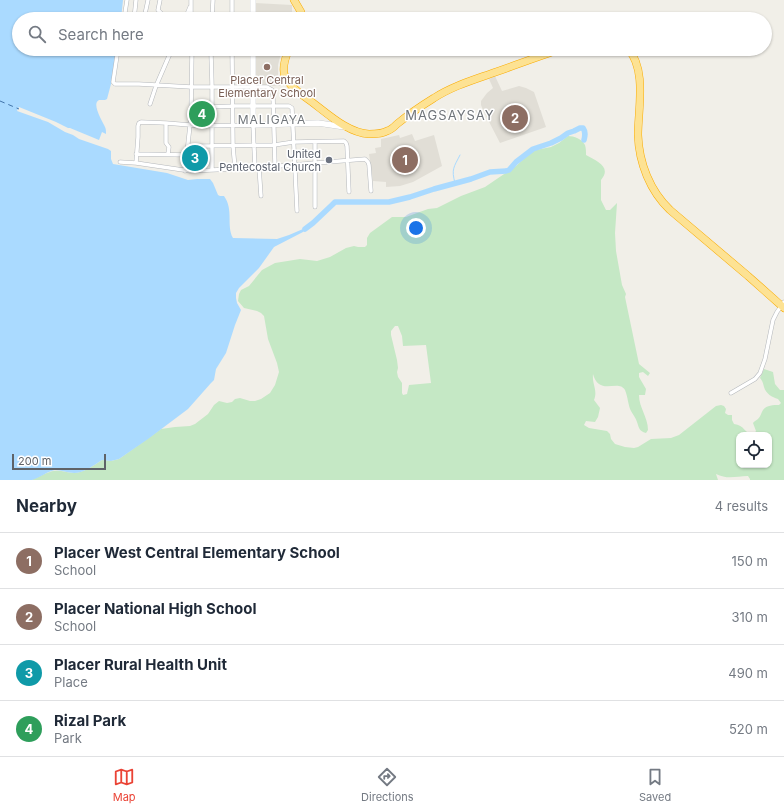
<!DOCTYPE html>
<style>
body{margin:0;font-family:Inter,sans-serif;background:#f2f2f3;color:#1f2937}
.controls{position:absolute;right:12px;bottom:12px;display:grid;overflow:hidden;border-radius:8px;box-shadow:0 1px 3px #0004}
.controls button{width:36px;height:36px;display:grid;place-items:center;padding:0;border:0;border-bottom:1px solid #e0e1e3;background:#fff;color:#1f2937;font:20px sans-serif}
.scale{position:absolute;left:12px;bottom:10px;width:94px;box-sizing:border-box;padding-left:4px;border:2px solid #5f6368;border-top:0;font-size:11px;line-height:14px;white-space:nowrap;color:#5f6368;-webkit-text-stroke:3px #fff;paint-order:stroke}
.you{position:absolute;left:416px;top:228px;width:14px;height:14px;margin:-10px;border:3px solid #fff;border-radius:50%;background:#1a73e8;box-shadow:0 0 0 6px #1a73e833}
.badge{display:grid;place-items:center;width:26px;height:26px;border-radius:50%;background:#ea4335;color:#fff;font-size:13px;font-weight:700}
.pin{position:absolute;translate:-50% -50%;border:2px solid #fff;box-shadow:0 1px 4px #0006}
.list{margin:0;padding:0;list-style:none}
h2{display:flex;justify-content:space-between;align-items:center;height:52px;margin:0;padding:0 16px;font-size:17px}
h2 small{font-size:13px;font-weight:400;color:#747a83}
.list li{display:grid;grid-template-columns:26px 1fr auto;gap:12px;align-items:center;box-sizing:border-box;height:56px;padding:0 16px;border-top:1px solid #e0e1e3}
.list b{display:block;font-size:15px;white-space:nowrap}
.list p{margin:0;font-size:13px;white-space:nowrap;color:#747a83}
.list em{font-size:13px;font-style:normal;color:#747a83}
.icon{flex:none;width:22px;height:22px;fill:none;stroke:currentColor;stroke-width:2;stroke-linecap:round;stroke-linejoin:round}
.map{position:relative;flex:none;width:784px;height:480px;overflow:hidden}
.search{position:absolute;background:#fff;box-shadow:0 1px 3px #0004;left:12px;right:12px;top:12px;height:44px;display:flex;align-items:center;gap:10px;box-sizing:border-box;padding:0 14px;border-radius:22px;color:#747a83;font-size:15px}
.sheet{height:276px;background:#fff}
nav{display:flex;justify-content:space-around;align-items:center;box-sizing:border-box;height:56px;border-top:1px solid #e0e1e3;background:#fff;font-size:11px;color:#747a83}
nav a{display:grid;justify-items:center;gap:2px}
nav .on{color:#ea4335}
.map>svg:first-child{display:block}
.education{fill:#e1ded6}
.green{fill:#c5e8c5;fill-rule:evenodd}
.water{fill:#aadaff}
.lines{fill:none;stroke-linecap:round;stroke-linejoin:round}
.stream{stroke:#aadaff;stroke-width:1}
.river{stroke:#aadaff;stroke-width:5.5}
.ferry{stroke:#4174aa;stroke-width:1;stroke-dasharray:5 4;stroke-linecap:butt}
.street-casing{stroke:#b5b8bc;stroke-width:4.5}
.secondary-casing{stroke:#b6babf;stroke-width:6}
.highway-casing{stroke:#f9ab00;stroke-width:8}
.street{stroke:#fff;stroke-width:3.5}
.secondary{stroke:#fff;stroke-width:5.5}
.highway{stroke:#fde293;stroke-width:7}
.education-dot{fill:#8d6e63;stroke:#fff;stroke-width:1.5}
.worship-dot{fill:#6b7280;stroke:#fff;stroke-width:1.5}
.labels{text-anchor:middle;stroke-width:3;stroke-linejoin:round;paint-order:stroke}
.education-label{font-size:11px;fill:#785e54;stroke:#fff}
.worship-label{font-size:11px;fill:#5b616d;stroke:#fff;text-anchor:end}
.neighbourhood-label{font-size:12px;letter-spacing:1px;fill:#70757a;stroke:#fff}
.quarter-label{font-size:13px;letter-spacing:1px;fill:#70757a;stroke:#fff}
</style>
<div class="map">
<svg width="784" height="480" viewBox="0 0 784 480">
<rect width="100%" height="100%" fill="#f1efe8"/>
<path class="education" d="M 255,3 L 292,5 L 292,19 L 255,19 Z
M 255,49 L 282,49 L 278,65 L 278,80 L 279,83 L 281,86 L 256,86 Z
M 495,76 L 502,91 L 519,86 L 526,88 L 534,92 L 546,127 L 500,143 L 483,110 L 481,105 L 481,101 L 487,93 L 493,88 L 489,79 Z
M 412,134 L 415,141 L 434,135 L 442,166 L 413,182 L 400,186 L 386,187 L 386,182 L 373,181 L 369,154 L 376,153 L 375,148 L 381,147 L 381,139 L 399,135 L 400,138 Z"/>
<path class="green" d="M 194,104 L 210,104 L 210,124 L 194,124 Z
M 568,136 C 574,136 582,139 585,145 C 586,148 586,152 586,155 C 597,161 612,167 601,180 L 601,200 L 606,210 L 610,210 L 617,203 L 615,233 L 616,251 L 622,285 L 626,294 L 625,297 L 639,364 L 650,373 L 648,376 L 643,372 L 639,373 L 639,377 L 646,389 L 645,395 L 639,395 C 639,408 648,417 648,430 L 646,433 C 639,431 639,428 637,422 C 636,418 633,415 631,411 C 628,405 628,397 625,390 C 620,381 607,390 599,384 C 596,382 594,378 593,374 C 592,385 598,390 594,400 L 600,408 L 598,417 L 595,422 L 586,421 L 584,425 L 589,428 L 607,431 L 610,434 L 611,439 L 615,444 L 625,447 L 634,448 L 638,447 L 651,439 L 671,438 L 679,435 L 716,406 L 721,405 L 724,406 L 726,409 L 725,413 L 728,415 L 732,415 L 732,420 L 734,424 C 745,425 745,435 754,434 L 756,431 L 753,423 C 754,421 757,420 758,419 C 761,416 761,413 763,410 C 767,405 773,405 779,405 L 781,403 L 778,399 C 772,397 766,394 764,387 C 763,383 763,382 760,378 L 764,369 L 773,372 L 775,384 L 780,390 L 784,390 L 784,480 L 750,480 L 750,479 L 748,476 C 736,476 728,480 716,474 L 718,480 L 31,480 C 37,478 49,471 54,471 C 61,470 67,473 73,473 C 84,473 94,465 102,460 L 111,461 L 119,459 L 161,429 L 175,427 L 190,426 L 195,424 L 208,414 L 214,405 L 219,401 L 227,403 L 232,402 L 235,399 L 240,398 L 250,401 L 255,401 L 261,399 L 270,393 L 275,385 L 279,372 L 277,363 L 268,339 L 264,316 L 261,313 L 257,311 L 244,308 L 238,301 L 239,294 L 241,290 L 249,286 L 262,270 L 275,263 L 300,259 L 317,261 L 330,257 L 346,248 L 354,246 L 358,247 L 365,247 L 367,245 L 367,238 L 370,233 L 392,217 L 406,217 L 428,209 L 437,208 L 461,196 L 485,187 L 516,166 L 530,153 L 536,150 L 551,147 L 559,143 ZM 395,326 L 398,326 L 402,336 L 403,346 L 426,345 L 431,383 L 409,385 L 407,394 L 403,395 L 402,393 L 402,383 L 398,377 L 397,372 L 398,368 L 397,360 L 391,335 L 391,331 ZM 739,435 L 769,435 L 769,465 L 739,465 Z"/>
<path class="water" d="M 0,0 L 123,0 L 121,19 L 19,19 L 19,49 L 117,49 L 111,84 L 107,99 L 105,100 C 103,100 101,100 99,100 C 91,104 103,122 105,127 C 106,129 106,131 106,134 L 102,132 L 99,140 L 70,128 L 68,128 L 56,122 L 19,107 L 17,111 L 48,122 L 65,132 L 73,135 L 79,139 L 108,149 L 111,151 L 111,159 L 113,164 L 167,173 L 188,180 L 197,179 L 210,179 L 213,183 L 218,195 L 220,196 L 224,196 C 234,210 226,226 233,238 L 277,239 L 289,235 L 303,229 L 305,229 L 305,230 L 303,232 L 274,247 L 259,268 L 239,288 L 236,293 L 236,298 L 237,303 L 241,310 L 235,325 L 226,353 L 216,369 L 214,380 L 211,383 L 188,409 L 148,439 L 119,459 L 111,461 L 102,460 C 94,465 84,473 74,473 C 68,473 61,470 55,470 C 48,471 39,478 32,480 C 23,480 9,480 0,480 Z"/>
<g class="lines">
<path class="stream" d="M 455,183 C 451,169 454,167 460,155"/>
<path class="river" d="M 305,229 L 313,223 L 332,205 L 335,202 L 389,202 L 410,197 L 434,189 L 471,179 L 490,172 L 506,171 L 509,170 L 516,162 L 533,149 L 551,143 L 561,138 L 568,133 L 574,131 L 580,128 L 583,128 C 586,132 585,136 584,140"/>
<path class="ferry" d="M 0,101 L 19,109"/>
<defs>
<path id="street" d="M 160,0 L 158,10 L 162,14
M 191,0 L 191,19
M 232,0 L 232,19
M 145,14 L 148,0
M 124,19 L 127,0
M 134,19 L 136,0
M 185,19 L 190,7
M 212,19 L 213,0
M 118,49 L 113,82 L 115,84 L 139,84 L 191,87 L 267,87 L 272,90 L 273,95 L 275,166
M 211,49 C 211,62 212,76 212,89 C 212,116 212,143 212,170
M 232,49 L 233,146 L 235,168
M 129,50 L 129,49
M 150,104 L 156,86 L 172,49
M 212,107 L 233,106 L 289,106 L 292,108 L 297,211
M 166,123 L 166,143 L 169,147 L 168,154
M 315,142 L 315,207
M 188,146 L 274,145 L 294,142 L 344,141 L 346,143 L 347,146 L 349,192
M 136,154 L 187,155
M 120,162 L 136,163 L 190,171 L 255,168 L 365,159 L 368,162 L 369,165 L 371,191
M 136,163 L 138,137 L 138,126 L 139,123 L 141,122 L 166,123 L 202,126 L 253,125 L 255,168
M 259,167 L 261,196
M 185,171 L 191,116 L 192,49
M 731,393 L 755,379 L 760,373 L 765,359 L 773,320 L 777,312 L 784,302"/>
<path id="secondary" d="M 253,0 L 253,19
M 253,49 L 253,125 L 318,123 L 345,127"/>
<path id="highway" d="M 294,0 L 301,12 L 301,19
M 289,49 C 278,74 284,82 305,97 C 324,110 346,133 369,134 C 375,134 382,134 387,131 C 391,130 394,127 397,124 C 408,115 421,106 434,98 C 451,87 470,81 490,74 C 513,66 537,57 561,49
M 628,49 C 647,69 638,110 638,135 C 639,163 650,191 670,210 L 748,276 L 784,308"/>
</defs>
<use href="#street" class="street-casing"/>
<use href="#secondary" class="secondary-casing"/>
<use href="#highway" class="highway-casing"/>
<use href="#street" class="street"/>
<use href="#secondary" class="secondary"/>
<use href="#highway" class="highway"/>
</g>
<circle class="education-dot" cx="267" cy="67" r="4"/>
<circle class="worship-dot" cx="329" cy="160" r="4"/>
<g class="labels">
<g class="education-label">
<text x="267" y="84">Placer Central<tspan x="267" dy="13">Elementary School</tspan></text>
</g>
<g class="worship-label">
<text x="321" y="158">United<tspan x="321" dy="13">Pentecostal Church</tspan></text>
</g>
<g class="neighbourhood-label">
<text x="272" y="124">MALIGAYA</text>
</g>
<g class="quarter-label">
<text x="450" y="120">MAGSAYSAY</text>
</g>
</g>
</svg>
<div class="controls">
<button><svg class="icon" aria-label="locate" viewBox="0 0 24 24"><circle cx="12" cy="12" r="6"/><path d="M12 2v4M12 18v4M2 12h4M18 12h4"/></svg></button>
</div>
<div class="scale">200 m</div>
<div class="you"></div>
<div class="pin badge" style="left:405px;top:160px;background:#8d6e63">1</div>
<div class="pin badge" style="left:515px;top:118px;background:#8d6e63">2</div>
<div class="pin badge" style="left:195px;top:158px;background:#0f9aa8">3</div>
<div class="pin badge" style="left:202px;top:114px;background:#2e9e5b">4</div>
<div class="search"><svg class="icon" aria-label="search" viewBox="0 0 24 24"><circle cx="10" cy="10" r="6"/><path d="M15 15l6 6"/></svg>Search here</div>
</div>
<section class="sheet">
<h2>Nearby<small>4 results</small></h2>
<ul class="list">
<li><span class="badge" style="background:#8d6e63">1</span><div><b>Placer West Central Elementary School</b><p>School</p></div><em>150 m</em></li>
<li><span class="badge" style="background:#8d6e63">2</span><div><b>Placer National High School</b><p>School</p></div><em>310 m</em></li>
<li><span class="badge" style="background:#0f9aa8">3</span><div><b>Placer Rural Health Unit</b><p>Place</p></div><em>490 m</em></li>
<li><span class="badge" style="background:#2e9e5b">4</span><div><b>Rizal Park</b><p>Park</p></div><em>520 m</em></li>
</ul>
</section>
<nav>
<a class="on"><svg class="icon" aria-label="map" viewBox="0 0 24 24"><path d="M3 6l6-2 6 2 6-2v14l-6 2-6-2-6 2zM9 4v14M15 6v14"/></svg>Map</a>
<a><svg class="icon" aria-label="directions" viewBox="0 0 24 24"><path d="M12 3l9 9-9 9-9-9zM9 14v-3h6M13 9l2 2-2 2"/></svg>Directions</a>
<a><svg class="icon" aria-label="saved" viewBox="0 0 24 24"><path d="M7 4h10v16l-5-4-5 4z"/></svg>Saved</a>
</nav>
